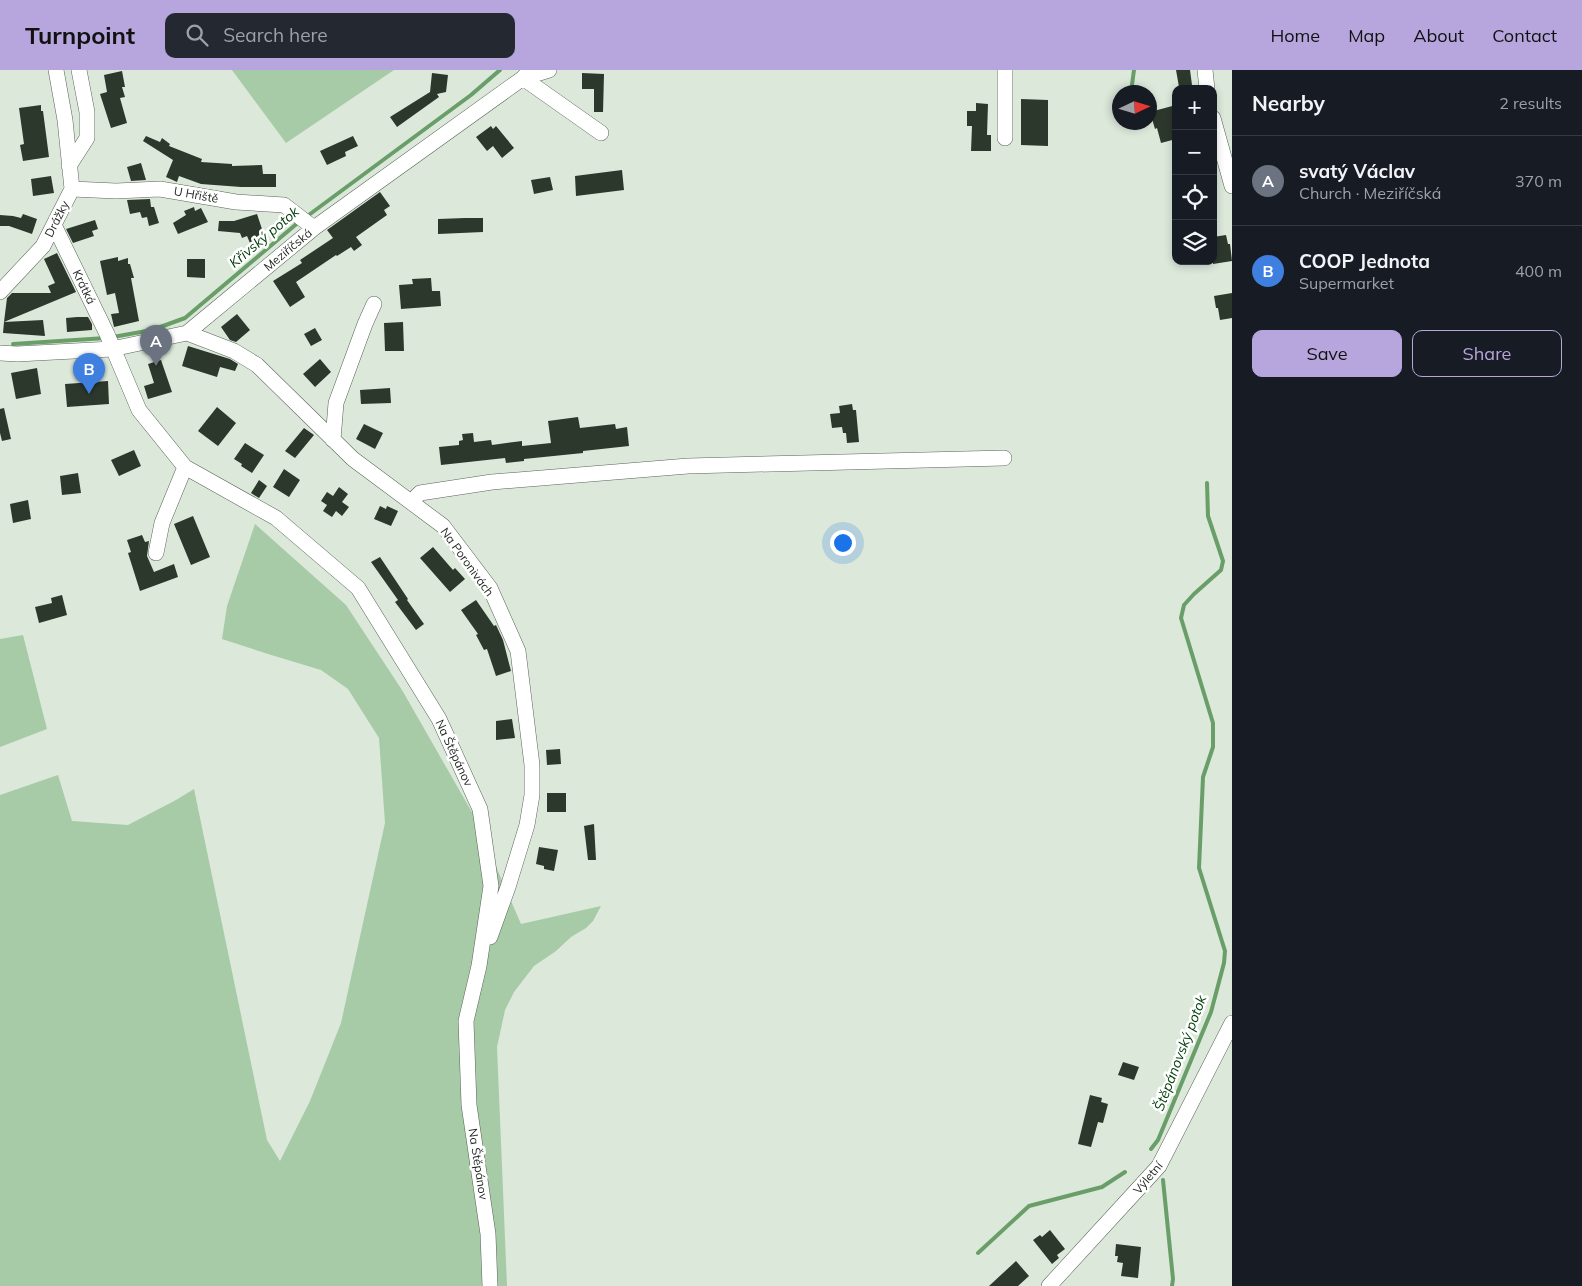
<!DOCTYPE html>
<meta charset="utf-8">
<style>
body{margin:0;font-family:Mulish,sans-serif;background:#242831;color:#f1f3f6}
.controls{position:absolute;right:15px;top:15px;display:grid;overflow:hidden;border-radius:10px;box-shadow:0 2px 8px #0003}
.controls button{width:45px;height:45px;display:grid;place-items:center;padding:0;border:0;border-bottom:1px solid #363941;background:#171b24;color:#f1f3f6;font:25px sans-serif}
.compass{position:absolute;left:1112px;top:15px;width:45px;height:45px;border-radius:50%;background:#171b24;box-shadow:0 2px 8px #0003;rotate:86deg}
.you{position:absolute;left:842px;top:472px;width:18px;height:18px;margin:-12px;border:4px solid #fff;border-radius:50%;background:#1a73e8;box-shadow:0 0 0 8px #1a73e833}
.badge{display:grid;place-items:center;width:32px;height:32px;border-radius:50%;background:#b7a6de;color:#fff;font-size:16px;font-weight:700}
.pin{position:absolute;translate:-50% -41px;filter:drop-shadow(0 1px 2px #0008)}
.pin::after{content:'';position:absolute;top:26px;width:18px;height:15px;background:inherit;clip-path:polygon(0 0,100% 0,50% 100%)}
.list{margin:0;padding:0;list-style:none}
h2{display:flex;justify-content:space-between;align-items:center;height:65px;margin:0;padding:0 20px;font-size:21px}
h2 small{font-size:16px;font-weight:400;color:#9ea1a6}
.list li{display:grid;grid-template-columns:32px 1fr auto;gap:15px;align-items:center;box-sizing:border-box;height:90px;padding:0 20px;border-top:1px solid #363941}
.list b{display:block;font-size:19px;white-space:nowrap}
.list p{margin:0;font-size:16px;white-space:nowrap;color:#9ea1a6}
.list em{font-size:16px;font-style:normal;color:#9ea1a6}
.actions{display:flex;gap:10px;padding:15px 20px}
.actions a{flex:1;padding:11px 0;border:1px solid #b7a6de;border-radius:10px;text-align:center;font-size:18px;color:#b7a6de}
.actions .main{background:#b7a6de;color:#111}
.icon{flex:none;width:28px;height:28px;fill:none;stroke:currentColor;stroke-width:2;stroke-linecap:round;stroke-linejoin:round}
.map{position:relative;flex:none;width:1232px;height:1216px;overflow:hidden}
header{display:flex;align-items:center;gap:30px;box-sizing:border-box;height:70px;padding:0 25px;background:#b7a6de;color:#111}
header strong{font-size:24px}
nav{display:flex;gap:28px;margin-inline-start:auto;font-size:18px}
.search{width:350px;height:45px;background:#242831;display:flex;align-items:center;gap:12px;box-sizing:border-box;padding:0 18px;border-radius:10px;color:#9ea1a6;font-size:19px}
main{display:flex}
aside{flex:1;background:#171b24}
.map>svg:first-child{display:block}
.green{fill:#a7cba6}
.lines{fill:none;stroke-linecap:round;stroke-linejoin:round}
.stream{stroke:#699e69;stroke-width:4}
.building{fill:#2d382d}
.minor-casing{stroke:#596458;stroke-width:16}
.path{stroke:#9fa99e;stroke-width:2.5;stroke-dasharray:5 2.5;stroke-linecap:butt}
.minor{stroke:#fff;stroke-width:15}
.labels{text-anchor:middle;stroke-width:5;stroke-linejoin:round;paint-order:stroke}
.street-label{font-size:12px;fill:#252a25;stroke:#fff}
.water-label{font-size:14px;font-style:italic;fill:#04400b;stroke:#fff}
</style>
<header>
<strong>Turnpoint</strong>
<div class="search"><svg class="icon" aria-label="search" viewBox="0 0 24 24"><circle cx="10" cy="10" r="6"/><path d="M15 15l6 6"/></svg>Search here</div>
<nav><a>Home</a><a>Map</a><a>About</a><a>Contact</a></nav>
</header>
<main>
<div class="map">
<svg width="1232" height="1216" viewBox="0 0 1232 1216">
<rect width="100%" height="100%" fill="#dbe8da"/>
<path class="green" d="M 232,0 L 394,0 L 286,73 Z
M 255,454 L 346,535 L 402,620 L 473,744 L 521,854 L 601,836 L 593,851 L 586,858 L 571,867 L 556,881 L 534,896 L 514,922 L 505,940 L 497,977 L 507,1216 L 0,1216 L 0,725 L 58,705 L 72,751 L 128,755 L 176,730 L 194,719 L 267,1070 L 280,1091 L 310,1031 L 341,953 L 385,753 L 379,668 L 348,619 L 321,600 L 268,584 L 222,569 L 227,536 Z
M 23,565 L 47,659 L 0,677 L 0,569 Z"/>
<g class="lines">
<path class="stream" d="M 1131,22 L 1134,0
M 306,147 L 471,25 L 500,0
M 113,267 L 152,260 L 185,248 L 300,151
M 13,274 L 106,268
M 1151,1079 L 1158,1070 L 1211,942 L 1224,893 L 1225,881 L 1199,798 L 1203,707 L 1213,677 L 1213,653 L 1181,548 L 1184,535 L 1194,524 L 1221,500 L 1223,491 L 1208,446 L 1207,413
M 1163,1110 L 1173,1209 L 1172,1216
M 978,1183 L 1029,1136 L 1102,1117 L 1125,1102"/>
</g>
<path class="building" d="M 1176,0 L 1190,0 L 1192,15 L 1179,17 Z
M 122,1 L 125,17 L 122,17 L 125,27 L 120,28 L 127,53 L 111,58 L 100,24 L 107,22 L 104,5 Z
M 432,3 L 448,5 L 446,22 L 437,24 L 439,27 L 397,57 L 390,47 L 430,22 Z
M 582,3 L 604,4 L 603,42 L 594,42 L 594,19 L 582,19 Z
M 1021,29 L 1048,30 L 1048,76 L 1021,75 Z
M 976,33 L 988,34 L 987,65 L 991,65 L 991,81 L 971,81 L 972,56 L 967,56 L 967,41 L 976,41 Z
M 41,35 L 41,41 L 43,41 L 49,87 L 23,91 L 20,75 L 24,74 L 19,38 Z
M 1176,35 L 1176,69 L 1161,73 L 1157,58 L 1155,59 L 1150,42 Z
M 491,56 L 493,59 L 496,56 L 514,78 L 502,88 L 493,76 L 487,81 L 476,67 Z
M 146,66 L 160,72 L 162,68 L 170,74 L 169,76 L 202,89 L 201,92 L 232,94 L 232,96 L 262,95 L 263,104 L 276,104 L 276,117 L 241,117 L 201,114 L 179,106 L 177,112 L 166,107 L 173,90 L 143,71 Z
M 353,66 L 358,76 L 345,82 L 346,86 L 327,95 L 320,81 Z
M 141,93 L 146,110 L 131,111 L 127,97 Z
M 622,100 L 624,120 L 576,126 L 575,106 Z
M 51,106 L 54,123 L 33,126 L 31,109 Z
M 550,107 L 553,120 L 534,124 L 531,110 Z
M 380,122 L 390,136 L 384,140 L 387,145 L 356,167 L 362,175 L 354,181 L 351,177 L 337,186 L 336,185 L 296,212 L 305,227 L 290,237 L 273,211 L 302,193 L 300,190 L 333,168 L 327,160 Z
M 150,129 L 151,137 L 154,137 L 159,153 L 149,156 L 147,147 L 142,148 L 140,142 L 130,144 L 127,130 Z
M 194,137 L 195,141 L 201,138 L 208,152 L 178,164 L 173,153 L 186,145 L 184,141 Z
M 23,144 L 37,149 L 32,164 L 9,156 L 0,156 L 0,145 L 13,146 L 21,148 Z
M 257,144 L 265,168 L 250,173 L 247,166 L 242,168 L 240,163 L 218,161 L 219,151 L 234,151 Z
M 465,148 L 483,148 L 483,162 L 438,164 L 438,149 Z
M 95,150 L 98,159 L 92,161 L 94,166 L 73,173 L 66,159 Z
M 1226,165 L 1228,174 L 1230,174 L 1232,191 L 1213,194 L 1213,167 Z
M 57,183 L 76,222 L 4,252 L 7,228 L 12,223 L 51,223 L 48,216 L 55,213 L 44,189 Z
M 118,187 L 118,191 L 128,188 L 128,194 L 130,194 L 134,208 L 131,208 L 139,251 L 114,257 L 111,244 L 119,243 L 115,223 L 107,225 L 100,191 Z
M 187,189 L 205,189 L 205,208 L 187,207 Z
M 431,208 L 432,221 L 440,221 L 441,236 L 401,239 L 399,215 L 413,214 L 412,209 Z
M 1232,223 L 1232,248 L 1220,250 L 1218,238 L 1216,238 L 1214,226 Z
M 237,244 L 250,260 L 236,272 L 230,270 L 221,257 Z
M 77,247 L 88,247 L 92,254 L 92,260 L 67,262 L 66,248 Z
M 43,250 L 45,266 L 3,263 L 4,252 Z
M 403,252 L 404,281 L 385,281 L 384,253 Z
M 315,258 L 322,270 L 311,276 L 304,264 Z
M 188,276 L 230,289 L 238,294 L 235,301 L 220,297 L 217,307 L 182,296 Z
M 320,289 L 331,302 L 315,317 L 303,304 Z
M 161,290 L 172,322 L 148,329 L 144,316 L 154,313 L 148,294 Z
M 37,298 L 41,324 L 16,329 L 11,303 Z
M 108,311 L 109,334 L 67,337 L 65,314 Z
M 390,318 L 391,333 L 361,334 L 360,320 Z
M 852,334 L 853,340 L 856,340 L 859,372 L 847,373 L 846,363 L 843,363 L 842,357 L 832,358 L 830,344 L 840,343 L 839,336 Z
M 217,337 L 236,353 L 218,376 L 198,361 Z
M 4,338 L 11,369 L 2,371 L 0,363 L 0,339 Z
M 578,347 L 580,358 L 615,354 L 616,359 L 627,357 L 629,376 L 583,381 L 583,383 L 524,389 L 524,391 L 506,393 L 505,388 L 441,395 L 439,377 L 459,375 L 459,371 L 463,370 L 462,364 L 473,363 L 474,372 L 491,370 L 492,375 L 522,371 L 522,376 L 551,373 L 548,351 Z
M 364,354 L 383,363 L 375,379 L 356,369 Z
M 304,358 L 314,365 L 295,388 L 285,381 Z
M 245,373 L 264,385 L 252,403 L 241,396 L 242,394 L 234,389 Z
M 134,380 L 141,396 L 119,406 L 111,390 Z
M 284,399 L 300,410 L 289,427 L 273,417 Z
M 78,403 L 81,423 L 62,425 L 60,406 Z
M 259,410 L 267,416 L 259,428 L 251,423 Z
M 339,417 L 348,424 L 342,432 L 349,437 L 342,446 L 336,441 L 332,447 L 323,441 L 327,435 L 321,431 L 327,422 L 333,426 Z
M 28,430 L 31,449 L 13,453 L 10,434 Z
M 380,436 L 386,439 L 387,436 L 398,441 L 391,456 L 374,449 Z
M 193,446 L 210,487 L 191,495 L 174,454 Z
M 142,465 L 145,472 L 149,471 L 147,486 L 154,502 L 174,494 L 178,507 L 140,521 L 128,483 L 131,482 L 127,470 Z
M 433,477 L 453,500 L 455,498 L 465,509 L 450,522 L 420,488 Z
M 380,487 L 408,529 L 407,530 L 424,554 L 416,560 L 395,532 L 398,530 L 371,492 Z
M 62,525 L 67,545 L 39,553 L 35,537 L 52,533 L 51,528 Z
M 476,530 L 494,556 L 496,555 L 503,570 L 511,601 L 496,606 L 487,579 L 484,580 L 476,565 L 478,564 L 461,540 Z
M 512,649 L 515,668 L 496,670 L 496,651 Z
M 560,679 L 561,694 L 547,695 L 546,680 Z
M 547,723 L 566,723 L 566,742 L 547,742 Z
M 594,754 L 596,790 L 588,790 L 584,756 Z
M 539,777 L 558,780 L 554,801 L 544,799 L 544,796 L 536,794 Z
M 1123,992 L 1139,997 L 1134,1010 L 1118,1005 Z
M 1090,1025 L 1102,1028 L 1101,1032 L 1108,1034 L 1103,1053 L 1098,1052 L 1091,1077 L 1078,1074 Z
M 1050,1160 L 1065,1179 L 1057,1185 L 1059,1188 L 1052,1194 L 1033,1170 L 1040,1165 L 1042,1167 Z
M 1116,1174 L 1141,1177 L 1138,1208 L 1121,1206 L 1123,1193 L 1117,1192 L 1118,1186 L 1115,1186 Z
M 1016,1191 L 1029,1206 L 1018,1216 L 989,1216 Z"/>
<g class="lines">
<defs>
<path id="minor" d="M 1205,0 L 1207,19
M 523,8 L 601,63
M 523,8 L 549,0
M 1213,48 L 1232,116
M 1005,68 L 1005,0
M 69,96 L 87,68 L 87,42 L 79,0
M 72,119 L 116,121 L 160,119 L 236,132 L 284,135 L 314,158
M 54,155 L 107,264 L 139,340 L 185,397 L 276,448 L 358,518 L 439,649 L 480,739 L 491,816 L 479,896 L 466,951 L 469,1035 L 488,1164 L 490,1216
M 0,222 L 43,176 L 72,119 L 65,50 L 56,0
M 187,263 L 234,281 L 257,295 L 353,389 L 443,456 L 490,518 L 518,581 L 532,695 L 532,725 L 527,755 L 508,817 L 490,867
M 0,283 L 17,284 L 112,279 L 187,263 L 314,158 L 523,8 L 530,0
M 333,370 L 336,333 L 365,254 L 374,234
M 411,432 L 420,423 L 492,412 L 688,396 L 1004,388
M 156,483 L 162,453 L 185,397
M 1049,1216 L 1159,1096 L 1232,953"/>
</defs>
<use href="#minor" class="minor-casing"/>
<path class="path" d="M 96,294 L 98,312"/>
<use href="#minor" class="minor"/>
</g>
<g class="labels">
<g class="street-label">
<text transform="translate(196 125) rotate(10)" y="4">U Hřiště</text>
<text transform="translate(57 149) rotate(-63)" y="4">Drážky</text>
<text transform="translate(288 180) rotate(-40)" y="4">Meziříčská</text>
<text transform="translate(84 217) rotate(64)" y="4">Krátká</text>
<text transform="translate(467 492) rotate(54)" y="4">Na Poronivách</text>
<text transform="translate(454 683) rotate(65)" y="4">Na Štěpánov</text>
<text transform="translate(478 1094) rotate(81)" y="4">Na Štěpánov</text>
<text transform="translate(1148 1108) rotate(-50)" y="4">Výletní</text>
</g>
<g class="water-label">
<text transform="translate(264 167) rotate(-40)" y="5">Křivský potok</text>
<text transform="translate(1180 983) rotate(-69)" y="5">Štěpánovský potok</text>
</g>
</g>
</svg>
<div class="controls">
<button>+</button>
<button>−</button>
<button><svg class="icon" aria-label="locate" viewBox="0 0 24 24"><circle cx="12" cy="12" r="6"/><path d="M12 2v4M12 18v4M2 12h4M18 12h4"/></svg></button>
<button><svg class="icon" aria-label="layers" viewBox="0 0 24 24"><path d="M12 4l9 5-9 5-9-5zM3 14l9 5 9-5"/></svg></button>
</div>
<svg class="compass" viewBox="-18 -18 36 36"><path d="M0-13l5 13h-10z" fill="#e53935"/><path d="M0 13l5-13h-10z" fill="#9ea1a6"/></svg>
<div class="you"></div>
<div class="pin badge" style="left:156px;top:296px;background:#6b7280">A</div>
<div class="pin badge" style="left:89px;top:324px;background:#3f7fe0">B</div>
</div>
<aside>
<h2>Nearby<small>2 results</small></h2>
<ul class="list">
<li><span class="badge" style="background:#6b7280">A</span><div><b>svatý Václav</b><p>Church · Meziříčská</p></div><em>370 m</em></li>
<li><span class="badge" style="background:#3f7fe0">B</span><div><b>COOP Jednota</b><p>Supermarket</p></div><em>400 m</em></li>
</ul>
<div class="actions"><a class="main">Save</a><a>Share</a></div>
</aside>
</main>
